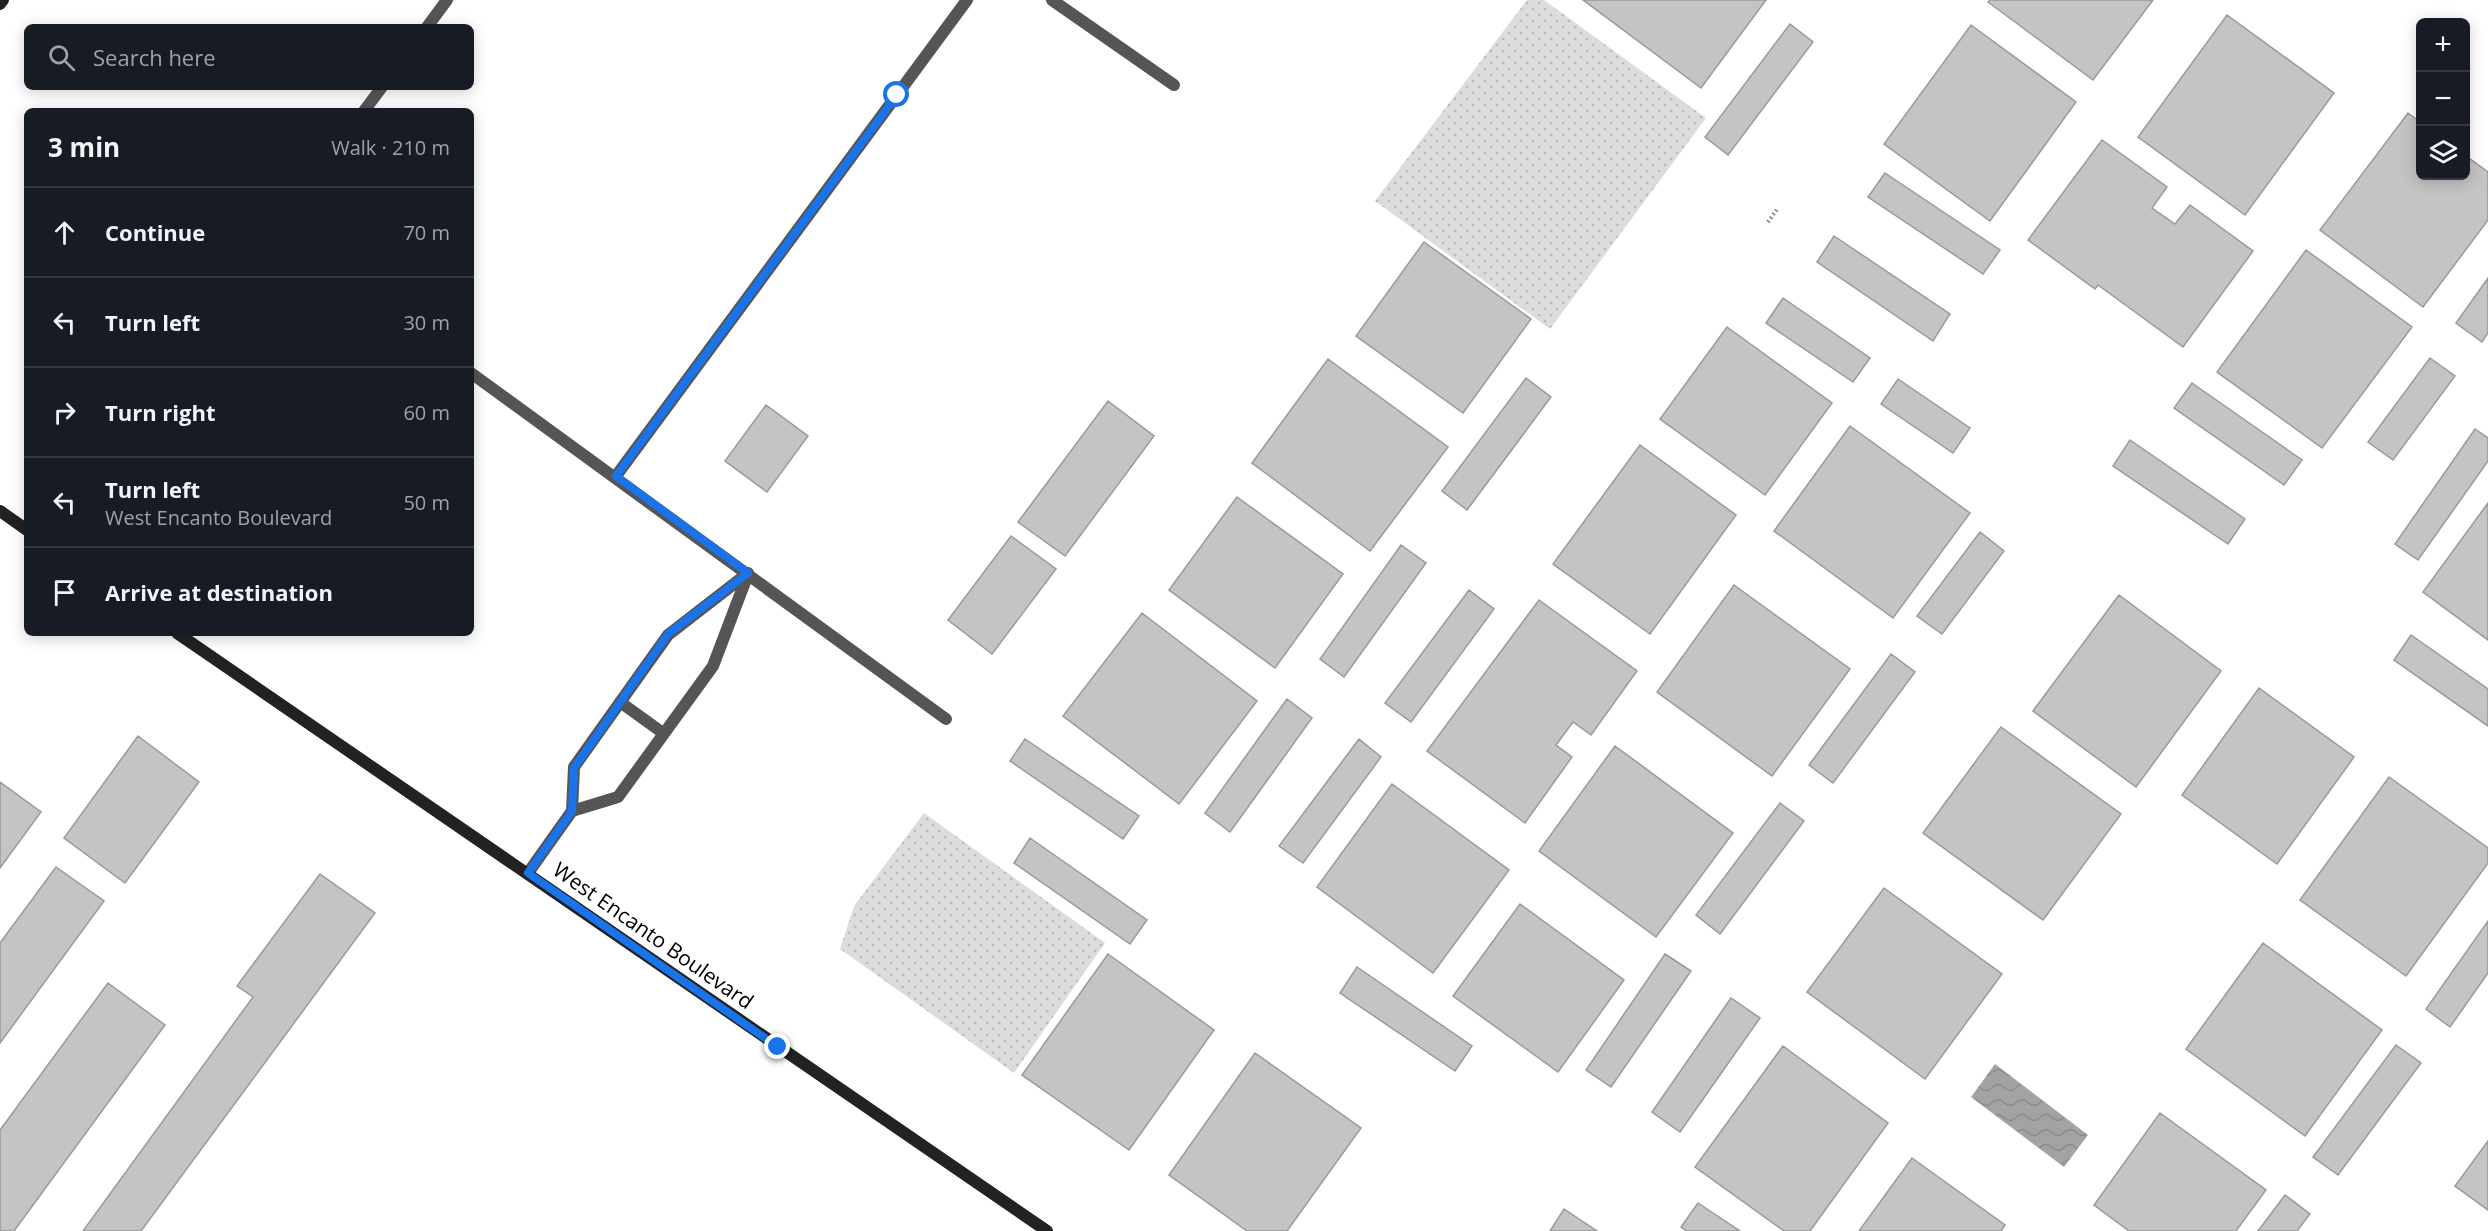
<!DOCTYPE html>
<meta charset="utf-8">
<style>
body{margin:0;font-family:"Open Sans",sans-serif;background:#242831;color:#f1f3f6}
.controls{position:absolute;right:18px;top:18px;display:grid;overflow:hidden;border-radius:9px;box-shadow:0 3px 15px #0003}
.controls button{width:54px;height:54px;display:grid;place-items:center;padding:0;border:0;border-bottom:2px solid #363941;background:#171b24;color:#f1f3f6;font:30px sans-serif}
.stop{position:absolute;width:18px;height:18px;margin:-14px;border:4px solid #1a73e8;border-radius:50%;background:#fff}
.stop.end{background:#1a73e8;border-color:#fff;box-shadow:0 2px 6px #0008}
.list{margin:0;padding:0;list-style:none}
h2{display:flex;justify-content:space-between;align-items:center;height:78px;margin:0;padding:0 24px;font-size:26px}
h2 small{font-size:20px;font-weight:400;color:#9ea1a6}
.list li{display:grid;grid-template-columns:39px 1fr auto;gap:18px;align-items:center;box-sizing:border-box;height:90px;padding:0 24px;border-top:2px solid #363941}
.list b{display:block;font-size:22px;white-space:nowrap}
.list p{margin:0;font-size:20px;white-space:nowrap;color:#9ea1a6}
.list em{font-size:20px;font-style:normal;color:#9ea1a6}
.icon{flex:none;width:33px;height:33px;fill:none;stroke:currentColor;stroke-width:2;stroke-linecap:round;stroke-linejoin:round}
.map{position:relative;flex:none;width:2488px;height:1231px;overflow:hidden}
.search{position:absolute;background:#171b24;box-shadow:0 3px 15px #0003;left:24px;top:24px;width:450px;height:66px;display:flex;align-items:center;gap:15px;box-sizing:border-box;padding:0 21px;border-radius:9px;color:#9ea1a6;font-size:22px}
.panel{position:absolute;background:#171b24;box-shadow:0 3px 15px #0003;left:24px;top:108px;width:450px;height:528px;border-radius:9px}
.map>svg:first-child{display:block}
.grass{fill:url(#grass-dots)}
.water{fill:url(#water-waves)}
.building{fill:#c4c4c4;stroke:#999;stroke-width:1.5}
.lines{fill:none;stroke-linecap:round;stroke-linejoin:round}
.path{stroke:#777;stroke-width:4;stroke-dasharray:1.5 3;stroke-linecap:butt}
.street{stroke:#555;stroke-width:12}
.secondary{stroke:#222;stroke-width:12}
.route{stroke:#1a73e8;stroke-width:8}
.labels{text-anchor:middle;stroke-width:5;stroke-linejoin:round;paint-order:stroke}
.street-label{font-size:21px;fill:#000;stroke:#fff}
</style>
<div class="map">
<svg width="2488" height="1231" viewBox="0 0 2488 1231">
<defs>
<pattern id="grass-dots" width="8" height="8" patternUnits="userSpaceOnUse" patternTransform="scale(1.5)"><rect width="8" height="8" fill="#dcdcdc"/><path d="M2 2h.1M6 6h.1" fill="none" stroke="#bbb" stroke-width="1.8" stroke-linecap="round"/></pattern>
<pattern id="water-waves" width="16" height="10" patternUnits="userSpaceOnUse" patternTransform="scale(1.5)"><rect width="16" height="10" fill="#a3a3a3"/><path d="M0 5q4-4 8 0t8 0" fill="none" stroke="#8b8b8b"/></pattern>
</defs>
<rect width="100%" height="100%" fill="#fff"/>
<path class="grass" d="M 1527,0 L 1544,0 L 1706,118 L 1550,329 L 1375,201 Z
M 924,813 L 1105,943 L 1014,1073 L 840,949 L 854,906 Z"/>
<path class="water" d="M 1995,1064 L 2088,1135 L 2064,1167 L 1971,1097 Z"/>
<path class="building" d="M 1583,0 L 1766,0 L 1701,88 Z
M 1990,0 L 2153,0 L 2093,80 L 1988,2 Z
M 2227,15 L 2334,93 L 2245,215 L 2138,137 Z
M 1790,24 L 1813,42 L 1728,155 L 1705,137 Z
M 1971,25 L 2076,102 L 1990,221 L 1884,144 Z
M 2408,113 L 2420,122 L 2420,176 L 2466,176 L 2466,156 L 2488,172 L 2488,220 L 2423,307 L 2320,230 Z
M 2102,140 L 2167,187 L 2152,208 L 2175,224 L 2190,205 L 2253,251 L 2183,347 L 2098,285 L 2095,289 L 2028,240 Z
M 1885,173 L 2000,250 L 1983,274 L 1868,197 Z
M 1834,236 L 1950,314 L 1933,341 L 1817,262 Z
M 1424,242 L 1531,319 L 1463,413 L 1356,336 Z
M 2306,250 L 2412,327 L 2322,448 L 2217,372 Z
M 2488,278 L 2488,333 L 2482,342 L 2456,323 Z
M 1783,298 L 1870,358 L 1853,382 L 1766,323 Z
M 1727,327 L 1832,403 L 1765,495 L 1660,419 Z
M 2430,358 L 2455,376 L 2393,460 L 2368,442 Z
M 1328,359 L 1448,447 L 1370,551 L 1252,463 Z
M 1526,378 L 1551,397 L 1467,510 L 1442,491 Z
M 1898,379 L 1970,428 L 1953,453 L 1881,404 Z
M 2192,383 L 2302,460 L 2284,485 L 2174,408 Z
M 1108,401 L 1154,436 L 1065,556 L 1018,522 Z
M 766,405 L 808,436 L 767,492 L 725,461 Z
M 1850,426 L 1970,513 L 1893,618 L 1774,531 Z
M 2475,429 L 2488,438 L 2488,461 L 2418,560 L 2395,544 Z
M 2130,440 L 2245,519 L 2228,544 L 2113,466 Z
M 1640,445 L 1736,515 L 1650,634 L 1553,564 Z
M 1237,497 L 1343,574 L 1275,668 L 1169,590 Z
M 2488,503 L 2488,640 L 2423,592 Z
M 1980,532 L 2004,551 L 1942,634 L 1917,616 Z
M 1011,536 L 1056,569 L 992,654 L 948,620 Z
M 1401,545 L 1426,563 L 1344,677 L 1320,659 Z
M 1734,585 L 1850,669 L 1772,776 L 1657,692 Z
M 1469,590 L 1494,609 L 1411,722 L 1385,703 Z
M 2119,595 L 2221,671 L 2136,787 L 2033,711 Z
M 1539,600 L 1637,671 L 1591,735 L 1573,722 L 1556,745 L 1572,757 L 1525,823 L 1427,751 Z
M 1142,613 L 1257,701 L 1179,804 L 1063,716 Z
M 2411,635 L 2488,689 L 2488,726 L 2394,660 Z
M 1891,654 L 1915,672 L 1833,783 L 1809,765 Z
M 2259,688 L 2354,757 L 2277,864 L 2182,795 Z
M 1287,699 L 1312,718 L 1230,832 L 1205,813 Z
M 2001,727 L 2121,814 L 2043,920 L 1923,833 Z
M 138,736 L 199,782 L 125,883 L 64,838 Z
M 1025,739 L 1139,816 L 1123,839 L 1010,761 Z
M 1359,739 L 1381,757 L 1303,863 L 1279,846 Z
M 1615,746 L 1733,833 L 1656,937 L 1539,851 Z
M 2389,777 L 2488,848 L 2488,863 L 2406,976 L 2300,900 Z
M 0,782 L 41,812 L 0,868 Z
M 1392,784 L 1509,870 L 1433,973 L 1317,887 Z
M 1780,803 L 1804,821 L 1720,934 L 1696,915 Z
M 1030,838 L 1147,920 L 1130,944 L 1014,863 Z
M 56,867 L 104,901 L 0,1043 L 0,943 Z
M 320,874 L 375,913 L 141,1231 L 83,1231 L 253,997 L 237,986 Z
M 1884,888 L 2002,974 L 1925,1079 L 1807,992 Z
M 1520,904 L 1624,980 L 1558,1072 L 1453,996 Z
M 2488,921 L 2488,973 L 2450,1027 L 2426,1009 Z
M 2263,943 L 2382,1030 L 2305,1136 L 2186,1049 Z
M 1108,954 L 1214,1030 L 1129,1150 L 1022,1075 Z
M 1665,954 L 1691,971 L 1611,1087 L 1586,1070 Z
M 1357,967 L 1472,1046 L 1455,1071 L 1340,993 Z
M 108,983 L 165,1025 L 14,1231 L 0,1231 L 0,1130 Z
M 1731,998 L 1760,1018 L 1680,1132 L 1652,1112 Z
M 2396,1045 L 2421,1063 L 2338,1175 L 2313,1157 Z
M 1783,1046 L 1888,1123 L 1810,1231 L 1784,1231 L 1695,1167 Z
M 1255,1053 L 1361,1128 L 1287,1231 L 1247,1231 L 1169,1175 Z
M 2160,1113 L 2266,1190 L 2236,1231 L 2129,1231 L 2094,1205 Z
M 2488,1141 L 2488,1210 L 2455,1186 Z
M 1912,1158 L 2005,1225 L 2001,1231 L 1859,1231 Z
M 2285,1195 L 2310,1214 L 2297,1231 L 2258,1231 Z
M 1698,1203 L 1740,1231 L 1687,1231 L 1681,1227 Z
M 1564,1209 L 1597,1231 L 1550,1231 Z"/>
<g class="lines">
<path class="path" d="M 1768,222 L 1778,208"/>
<path class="street" d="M 1052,0 L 1174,85
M 427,27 L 447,0
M 364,111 L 382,87
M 471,373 L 946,719
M 616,476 L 967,0
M 620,702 L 663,733
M 572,811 L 618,797 L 713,666 L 748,574
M 528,873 L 572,811 L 574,767 L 668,635 L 748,573"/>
<path class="secondary" d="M 0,4 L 3,0
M 0,511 L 27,530
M 177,633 L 1047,1231"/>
</g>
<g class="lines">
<path class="route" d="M 778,1047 L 528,873 L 572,811 L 574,768 L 668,634 L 748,573 L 616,476 L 897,95"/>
</g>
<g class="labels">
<g class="street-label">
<text transform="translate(653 936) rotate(35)" y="7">West Encanto Boulevard</text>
</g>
</g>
</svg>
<div class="controls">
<button>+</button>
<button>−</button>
<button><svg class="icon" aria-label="layers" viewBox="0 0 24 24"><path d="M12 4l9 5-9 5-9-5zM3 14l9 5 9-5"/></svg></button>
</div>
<div class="stop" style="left:897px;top:95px"></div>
<div class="stop end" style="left:778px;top:1047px"></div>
<div class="search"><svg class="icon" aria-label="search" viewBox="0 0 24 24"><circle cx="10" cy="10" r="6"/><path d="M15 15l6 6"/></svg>Search here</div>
<section class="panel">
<h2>3 min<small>Walk · 210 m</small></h2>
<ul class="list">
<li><svg class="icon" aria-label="ahead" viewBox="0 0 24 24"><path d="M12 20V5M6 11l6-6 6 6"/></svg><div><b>Continue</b></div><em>70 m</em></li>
<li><svg class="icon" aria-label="left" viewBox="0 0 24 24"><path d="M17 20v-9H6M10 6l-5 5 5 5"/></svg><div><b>Turn left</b></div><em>30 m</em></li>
<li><svg class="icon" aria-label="right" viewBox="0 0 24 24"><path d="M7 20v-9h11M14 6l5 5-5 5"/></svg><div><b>Turn right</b></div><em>60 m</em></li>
<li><svg class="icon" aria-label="left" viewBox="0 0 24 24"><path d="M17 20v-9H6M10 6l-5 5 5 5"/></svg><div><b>Turn left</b><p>West Encanto Boulevard</p></div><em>50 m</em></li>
<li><svg class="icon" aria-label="arrive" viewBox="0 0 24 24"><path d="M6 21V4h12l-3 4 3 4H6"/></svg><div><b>Arrive at destination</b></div></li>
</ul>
</section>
</div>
